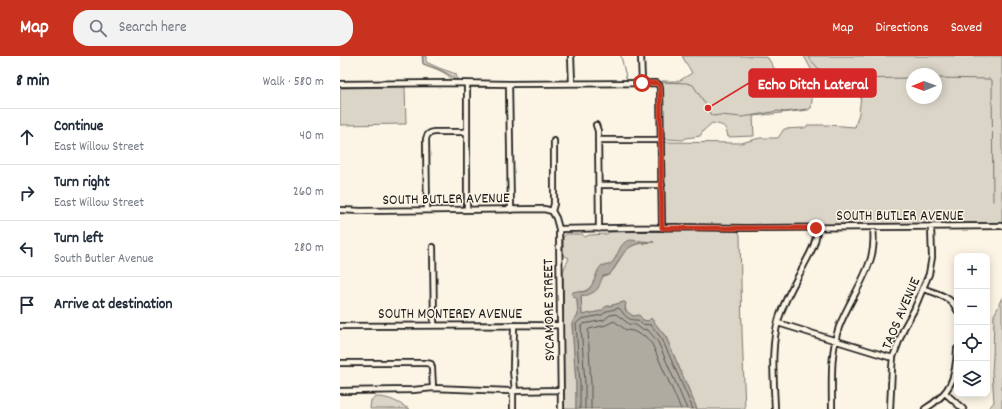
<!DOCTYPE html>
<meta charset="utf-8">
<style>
body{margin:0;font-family:Dekko,sans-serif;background:#f2f2f3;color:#1f2937}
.controls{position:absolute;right:12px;bottom:12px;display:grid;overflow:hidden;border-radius:8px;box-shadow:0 2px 10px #0003}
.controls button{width:36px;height:36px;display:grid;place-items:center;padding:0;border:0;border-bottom:1px solid #e0e1e3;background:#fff;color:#1f2937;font:20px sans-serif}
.compass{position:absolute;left:566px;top:12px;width:36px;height:36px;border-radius:50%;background:#fff;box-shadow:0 2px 10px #0003;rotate:269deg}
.stop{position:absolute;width:12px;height:12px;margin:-9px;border:3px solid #c8321e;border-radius:50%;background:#fff}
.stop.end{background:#c8321e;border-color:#fff;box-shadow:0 1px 4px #0008}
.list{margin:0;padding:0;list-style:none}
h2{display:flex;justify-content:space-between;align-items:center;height:52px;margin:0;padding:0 16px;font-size:17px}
h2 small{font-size:13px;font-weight:400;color:#747a83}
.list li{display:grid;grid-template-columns:26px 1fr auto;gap:12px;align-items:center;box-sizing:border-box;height:56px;padding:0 16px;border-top:1px solid #e0e1e3}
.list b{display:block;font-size:15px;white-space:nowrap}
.list p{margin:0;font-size:13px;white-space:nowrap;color:#747a83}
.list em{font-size:13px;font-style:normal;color:#747a83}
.icon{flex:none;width:22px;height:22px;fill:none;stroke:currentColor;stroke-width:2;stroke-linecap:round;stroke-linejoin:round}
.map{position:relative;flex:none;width:662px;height:353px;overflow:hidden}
header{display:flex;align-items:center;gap:24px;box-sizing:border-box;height:56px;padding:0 20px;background:#c8321e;color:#fff}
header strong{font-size:19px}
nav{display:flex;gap:22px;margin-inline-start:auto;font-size:14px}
.search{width:280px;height:36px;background:#f2f2f3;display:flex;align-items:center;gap:10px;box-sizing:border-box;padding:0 14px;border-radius:16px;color:#747a83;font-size:15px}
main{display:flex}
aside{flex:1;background:#fff}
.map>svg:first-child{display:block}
.green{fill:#dbd5c8;stroke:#7c7872;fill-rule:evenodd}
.water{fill:#b0aba1;stroke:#75726c}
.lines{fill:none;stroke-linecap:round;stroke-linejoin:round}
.shore{stroke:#575551;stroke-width:1}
.stream{stroke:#75726c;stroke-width:1}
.minor-casing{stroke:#1c1c1c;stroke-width:8}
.minor{stroke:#fcf5e5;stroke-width:4.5}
.route{stroke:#c8321e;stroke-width:5}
.labels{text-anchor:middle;stroke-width:3;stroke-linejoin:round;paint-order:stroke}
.street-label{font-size:15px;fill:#1c1c1c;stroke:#fcf5e5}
.leader{fill:none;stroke:#d62828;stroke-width:1.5}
.callout-dot{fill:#d62828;stroke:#fcf5e5;stroke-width:1.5}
.callout{fill:#d62828;stroke:#d62828;stroke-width:1.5}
.callout-label{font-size:16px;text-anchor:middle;font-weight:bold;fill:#fff}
</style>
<header>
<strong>Map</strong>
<div class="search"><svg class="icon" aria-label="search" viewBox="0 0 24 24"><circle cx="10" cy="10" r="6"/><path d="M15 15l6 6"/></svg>Search here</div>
<nav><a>Map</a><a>Directions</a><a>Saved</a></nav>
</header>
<main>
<aside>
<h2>8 min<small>Walk · 580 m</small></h2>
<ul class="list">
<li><svg class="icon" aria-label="ahead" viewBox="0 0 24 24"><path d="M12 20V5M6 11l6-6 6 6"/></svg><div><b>Continue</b><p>East Willow Street</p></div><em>40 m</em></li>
<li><svg class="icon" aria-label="right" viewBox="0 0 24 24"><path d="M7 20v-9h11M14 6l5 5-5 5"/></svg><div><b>Turn right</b><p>East Willow Street</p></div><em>260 m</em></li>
<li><svg class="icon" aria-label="left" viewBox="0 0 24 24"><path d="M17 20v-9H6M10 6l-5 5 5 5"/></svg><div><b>Turn left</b><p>South Butler Avenue</p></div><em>280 m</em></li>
<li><svg class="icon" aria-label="arrive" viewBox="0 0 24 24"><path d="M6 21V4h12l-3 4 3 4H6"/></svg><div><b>Arrive at destination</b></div></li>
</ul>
</aside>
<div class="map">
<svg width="662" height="353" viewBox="0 0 662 353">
<rect width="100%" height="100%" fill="#fcf5e5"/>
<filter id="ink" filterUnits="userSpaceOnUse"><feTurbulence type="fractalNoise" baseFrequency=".025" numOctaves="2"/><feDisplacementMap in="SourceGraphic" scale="8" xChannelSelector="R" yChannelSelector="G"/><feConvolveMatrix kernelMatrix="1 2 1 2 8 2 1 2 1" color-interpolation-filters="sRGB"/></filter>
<g filter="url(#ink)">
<path class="green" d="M 82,0 L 86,0 L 86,6 L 99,12 L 116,18 L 117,24 L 112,24 C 106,15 93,12 83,8 Z
M 342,0 L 421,0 L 428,2 L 441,24 L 474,24 L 474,28 L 471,52 L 468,54 L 414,60 L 413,60 L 414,80 L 388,81 C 386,69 383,69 372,67 L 363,75 L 360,80 L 346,82 L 343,84 L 327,83 L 323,82 L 322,25 L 339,25 L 352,17 Z
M 464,0 L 662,0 L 662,172 L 657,172 L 657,167 L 325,170 L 324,168 L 323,87 L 325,86 L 401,87 L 420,82 L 438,82 L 444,73 L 464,72 L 469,69 L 488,69 L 515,71 L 519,57 L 521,40 L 519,40 L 519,24 L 477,24 ZM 572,18 L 596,18 L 596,42 L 572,42 Z
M 65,31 L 66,68 L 0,69 L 0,32 Z
M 396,174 L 400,178 L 402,276 L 405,353 L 357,353 L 326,281 L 311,263 L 308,265 L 303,264 C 301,261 297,260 293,260 C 285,255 286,255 284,246 L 265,251 L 261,255 L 242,259 L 241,241 L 242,238 L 243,239 L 261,224 L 263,220 C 276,219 278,201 287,193 C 296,186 302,188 310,186 L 283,189 L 274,205 L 269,209 L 258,214 C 255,224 252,235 240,236 L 237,243 L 238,260 L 234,263 L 232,268 L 236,328 L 236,353 L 224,353 L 223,215 L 229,202 L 223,199 L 223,181 L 226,178 L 242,178 L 245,181 L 249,179 L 267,178 L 269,176 Z
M 662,241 L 662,353 L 648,353 L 654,346 L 652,316 L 653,299 L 654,259 L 659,250 L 659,248 Z
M 36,341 C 50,341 57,346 69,353 L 30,353 L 31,344 Z"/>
<path class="water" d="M 290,184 L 314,186 C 308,187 303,186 297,188 C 282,192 279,208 269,219 L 263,220 C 257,234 260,234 245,240 L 242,239 L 241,241 L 242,259 L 261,255 L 265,251 L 284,246 L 286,247 L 285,254 L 293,260 L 299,259 L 303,264 L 308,265 L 311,262 L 326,281 L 357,353 L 236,353 L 236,328 L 232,268 L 234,263 L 238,260 L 237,243 L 232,239 L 233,236 L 237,235 C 254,241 254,216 262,209 C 276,212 276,194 284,187 C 286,185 287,185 290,184 Z"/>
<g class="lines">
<path class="shore" d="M 240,353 L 240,328 L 236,268 L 241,263 L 262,259 L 267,255 L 279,252 C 285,259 287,265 298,264 L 302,268 L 311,269 L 322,283 L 353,353
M 245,353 L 245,328 L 241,270 L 243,268 L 264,264 L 270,259 L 276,258 L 289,268 L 296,269 L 301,273 L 308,274 L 318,286 L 347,353
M 251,353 L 251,328 L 248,275 L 249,273 L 266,269 L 274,265 L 286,274 L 293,275 L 299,278 L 305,280 L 312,288 L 341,353"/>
<path class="stream" d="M 83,0 L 83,6 L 84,8 C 93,11 107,16 114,22
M 281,0 L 287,25
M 467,0 L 478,12 L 484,21 L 493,23 L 572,22
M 596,22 L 649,23 L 652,24 L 653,145
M 318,26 L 347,27 L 353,29 L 368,52 L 370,58 L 373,60 L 380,59 L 402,61 L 409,60 L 438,55 L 445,56 L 467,53"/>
<defs>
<path id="minor" d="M 231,0 L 232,27
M 301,0 L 302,27
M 0,28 L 111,27 L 169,28 L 317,27 L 320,31 L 322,172
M 127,28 L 127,154
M 169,28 L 171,154
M 256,69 L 258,75 L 259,173
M 258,84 L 321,84
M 259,129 L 322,129
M 0,154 L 21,155 L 204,153 L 212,155
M 87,154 L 86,83 C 87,78 89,77 94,76 L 127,76
M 212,155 L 216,162 L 219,173 L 221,353
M 212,155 L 214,148 L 214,85
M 219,173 L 335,171 L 406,172 L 662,170
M 93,191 L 94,269
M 584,233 C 596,237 612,241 617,254
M 438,267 L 549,301 L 553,301
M 174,269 L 173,314 L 175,335
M 0,270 L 220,269
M 0,307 L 86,307 L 91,308 L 92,312 L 93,332
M 0,335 L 73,334 L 93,332 L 169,335 L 221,334
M 173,335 L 173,353
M 605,337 L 623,353
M 435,353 C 434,323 430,291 439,262 C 444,246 452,231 460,217 C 467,202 477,189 477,172
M 492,353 C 492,326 490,297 499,271 C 508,247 524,226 531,202 C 534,192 534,181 533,171
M 550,353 L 552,312 L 553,301 L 564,272 L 574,254 L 589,218 L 592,201 L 591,171
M 585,353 C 611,337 616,322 617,293"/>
</defs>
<use href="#minor" class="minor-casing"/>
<use href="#minor" class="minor"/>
</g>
</g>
<g class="lines" filter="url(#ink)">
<path class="route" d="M 302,27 L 317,27 L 320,30 L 322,172 L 476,172"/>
</g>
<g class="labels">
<g class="street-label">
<text transform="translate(106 142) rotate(-1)" y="5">SOUTH BUTLER AVENUE</text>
<text x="560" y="164">SOUTH BUTLER AVENUE</text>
<text transform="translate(208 254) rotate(-91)" y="5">SYCAMORE STREET</text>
<text x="110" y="262">SOUTH MONTEREY AVENUE</text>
<text transform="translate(560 257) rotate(-67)" y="5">TAOS AVENUE</text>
</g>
</g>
<path class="leader" d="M368 52L409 27"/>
<circle class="callout-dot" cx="368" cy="52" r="4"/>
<rect class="callout" x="409" y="13" width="127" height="28" rx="4"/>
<g class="callout-label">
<text x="473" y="33">Echo Ditch Lateral</text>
</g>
</svg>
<div class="controls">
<button>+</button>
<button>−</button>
<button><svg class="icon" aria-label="locate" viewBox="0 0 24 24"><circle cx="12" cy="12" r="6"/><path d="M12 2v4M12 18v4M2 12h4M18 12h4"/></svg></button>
<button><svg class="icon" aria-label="layers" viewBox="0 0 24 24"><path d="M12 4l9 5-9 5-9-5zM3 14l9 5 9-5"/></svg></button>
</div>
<svg class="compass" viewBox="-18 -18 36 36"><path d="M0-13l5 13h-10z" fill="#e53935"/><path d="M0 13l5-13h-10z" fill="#747a83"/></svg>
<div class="stop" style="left:302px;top:27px"></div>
<div class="stop end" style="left:476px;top:172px"></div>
</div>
</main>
